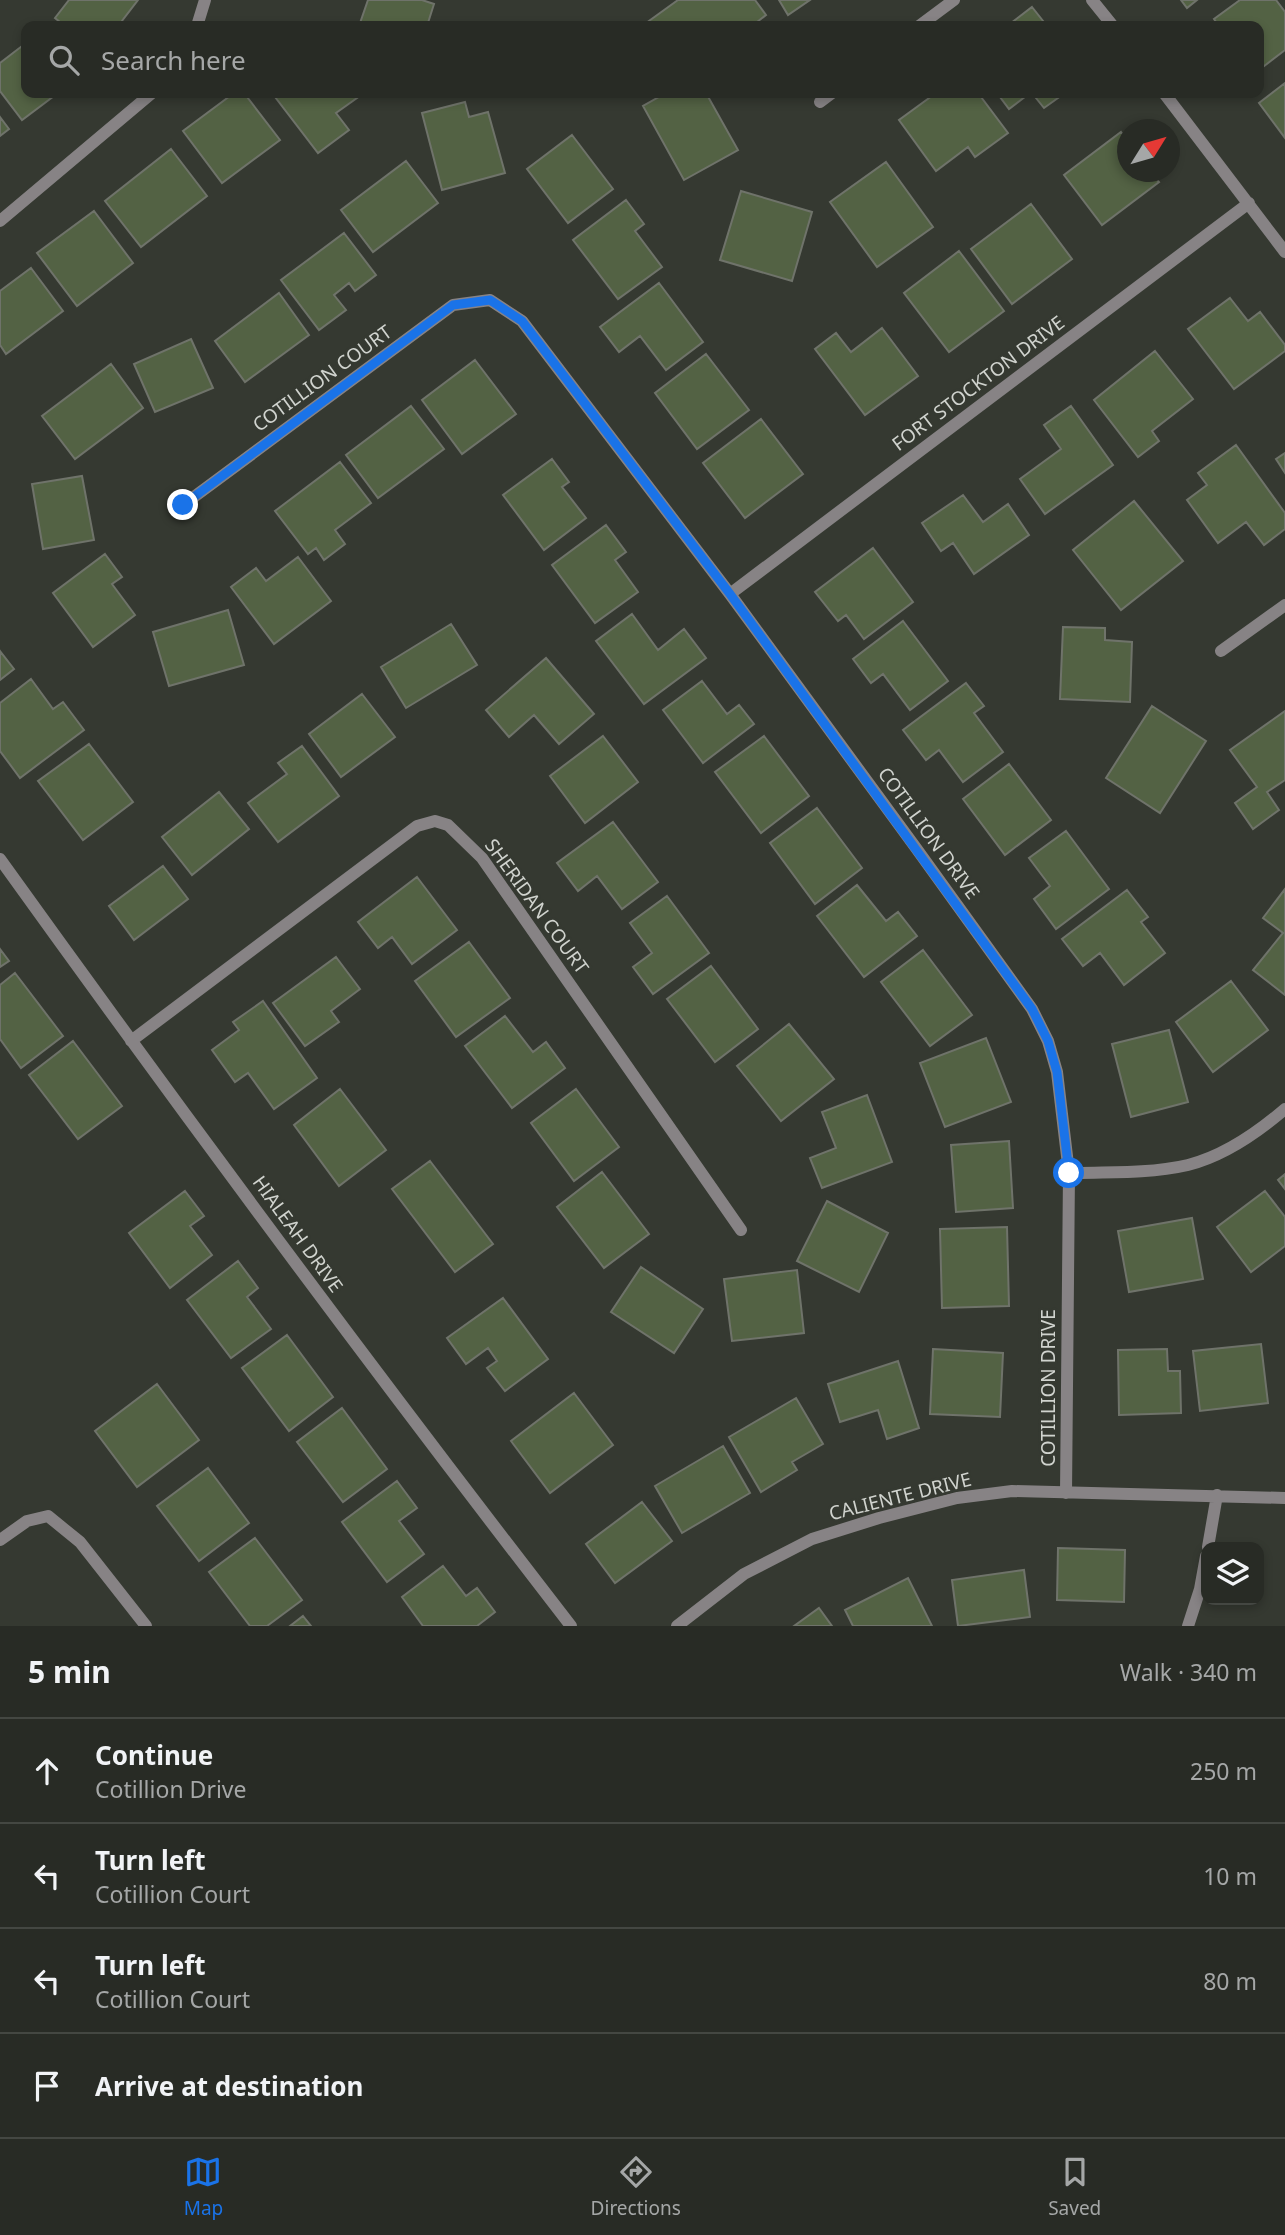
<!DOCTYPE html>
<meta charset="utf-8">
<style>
body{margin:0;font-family:"Noto Sans",sans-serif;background:#343732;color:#f1f3f6}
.controls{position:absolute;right:21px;bottom:21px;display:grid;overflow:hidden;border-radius:14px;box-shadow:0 4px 10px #0003}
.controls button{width:63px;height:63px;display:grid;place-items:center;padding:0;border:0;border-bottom:2px solid #444742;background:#282b25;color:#f1f3f6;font:35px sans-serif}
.compass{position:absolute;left:1117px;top:119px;width:63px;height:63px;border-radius:50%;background:#282b25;box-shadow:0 4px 10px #0003;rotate:53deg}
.stop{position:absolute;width:21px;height:21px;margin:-16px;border:5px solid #1a73e8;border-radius:50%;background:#fff}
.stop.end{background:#1a73e8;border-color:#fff;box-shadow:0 2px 7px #0008}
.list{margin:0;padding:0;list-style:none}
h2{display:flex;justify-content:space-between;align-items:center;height:91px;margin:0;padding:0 28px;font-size:30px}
h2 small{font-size:23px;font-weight:400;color:#a5a7a7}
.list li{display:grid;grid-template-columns:46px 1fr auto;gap:21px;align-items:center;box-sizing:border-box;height:105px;padding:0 28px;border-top:2px solid #444742}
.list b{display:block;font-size:26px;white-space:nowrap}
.list p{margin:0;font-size:23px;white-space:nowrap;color:#a5a7a7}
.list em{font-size:23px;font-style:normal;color:#a5a7a7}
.icon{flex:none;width:38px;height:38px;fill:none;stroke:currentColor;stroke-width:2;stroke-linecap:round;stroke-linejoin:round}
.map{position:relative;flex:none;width:1285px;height:1626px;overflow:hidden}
.search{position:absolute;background:#282b25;box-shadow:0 4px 10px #0003;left:21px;right:21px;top:21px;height:77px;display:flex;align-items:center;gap:18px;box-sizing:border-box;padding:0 24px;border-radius:14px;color:#a5a7a7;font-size:26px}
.sheet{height:511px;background:#282b25}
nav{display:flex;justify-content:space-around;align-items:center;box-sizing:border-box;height:98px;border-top:2px solid #444742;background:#282b25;font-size:19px;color:#a5a7a7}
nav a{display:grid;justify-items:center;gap:4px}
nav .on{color:#1a73e8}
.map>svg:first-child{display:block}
.building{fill:#536244;stroke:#6f736a;stroke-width:2}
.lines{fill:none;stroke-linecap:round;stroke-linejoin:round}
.minor{stroke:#878385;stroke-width:12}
.route{stroke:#1a73e8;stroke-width:9}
.labels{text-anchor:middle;stroke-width:5;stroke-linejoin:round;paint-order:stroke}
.street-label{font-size:19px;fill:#d0d3ce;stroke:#353931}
</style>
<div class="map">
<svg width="1285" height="1626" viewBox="0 0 1285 1626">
<rect width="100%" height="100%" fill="#353931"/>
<path class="building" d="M 69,0 L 138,0 L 118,26 L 65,26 L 55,18 Z
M 368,0 L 422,0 L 434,4 L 427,26 L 359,26 Z
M 678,0 L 755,0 L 766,15 L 752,26 L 642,26 Z
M 779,0 L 810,0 L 788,15 Z
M 1181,0 L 1197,0 L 1187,8 Z
M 1240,0 L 1276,0 L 1285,12 L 1285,50 L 1259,70 L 1259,26 L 1219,26 L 1214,19 Z
M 1032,7 L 1047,26 L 1007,26 Z
M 26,43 L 26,93 L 58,93 L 22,120 L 0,91 L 0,63 Z
M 1285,83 L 1285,138 L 1259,103 Z
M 234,93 L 244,93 L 280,140 L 222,183 L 183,131 Z
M 272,93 L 364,93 L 336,113 L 349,130 L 318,153 Z
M 666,93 L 706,93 L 738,150 L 684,180 L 643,106 Z
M 936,93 L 978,93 L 1008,133 L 975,157 L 968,147 L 936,171 L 899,120 Z
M 997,93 L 1030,93 L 1009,109 Z
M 1032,93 L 1065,93 L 1044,108 Z
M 465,102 L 469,117 L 488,112 L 505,173 L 442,190 L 422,113 Z
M 0,117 L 9,129 L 0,136 Z
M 1121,132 L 1128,141 L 1128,172 L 1150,172 L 1159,182 L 1102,225 L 1064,175 Z
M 572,135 L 613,189 L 568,223 L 527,169 Z
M 171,149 L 207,196 L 141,247 L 105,201 Z
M 406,161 L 438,203 L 373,252 L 341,210 Z
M 886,162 L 933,227 L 877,267 L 830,202 Z
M 741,191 L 812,212 L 792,281 L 720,260 Z
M 626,200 L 644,224 L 635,231 L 662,267 L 618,299 L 573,240 Z
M 1031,204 L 1072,259 L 1012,304 L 971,249 Z
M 94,211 L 133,263 L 77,306 L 37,253 Z
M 344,233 L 376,275 L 355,291 L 349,283 L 334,295 L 346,310 L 319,330 L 281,280 Z
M 959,251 L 1004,311 L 949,352 L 904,293 Z
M 31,268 L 63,311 L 6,354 L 0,345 L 0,291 Z
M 659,283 L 703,342 L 666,370 L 640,336 L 619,352 L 600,327 Z
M 279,293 L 309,335 L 245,382 L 215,341 Z
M 1230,298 L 1248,321 L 1260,312 L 1285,345 L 1285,351 L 1234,389 L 1188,329 Z
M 882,328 L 918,376 L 865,415 L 815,349 L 836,333 L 851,352 Z
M 191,339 L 213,388 L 155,412 L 134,364 Z
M 1155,351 L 1193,399 L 1152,431 L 1159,441 L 1138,457 L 1094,400 Z
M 706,354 L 749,410 L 697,449 L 655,393 Z
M 475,360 L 516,414 L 462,454 L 422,400 Z
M 111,364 L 143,408 L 75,459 L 42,416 Z
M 411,406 L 444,449 L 378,498 L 346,455 Z
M 1071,406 L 1113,465 L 1045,514 L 1020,479 L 1061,449 L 1044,425 Z
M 761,419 L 803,474 L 745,518 L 703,463 Z
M 1236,445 L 1285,513 L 1285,529 L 1264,545 L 1246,522 L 1218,543 L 1187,500 L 1207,485 L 1198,473 Z
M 1285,453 L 1285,473 L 1276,459 Z
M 552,459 L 569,482 L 562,487 L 586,518 L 544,550 L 503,495 Z
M 340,462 L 371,503 L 335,530 L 345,544 L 324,560 L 316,548 L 308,554 L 275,511 Z
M 82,476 L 94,540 L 43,549 L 32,484 Z
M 963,495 L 983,522 L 1008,504 L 1029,535 L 974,574 L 953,543 L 941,551 L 922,523 Z
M 1134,501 L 1183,561 L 1121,610 L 1073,550 Z
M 606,525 L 626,552 L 615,560 L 638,592 L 595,623 L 552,565 Z
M 873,548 L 913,602 L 864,639 L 846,615 L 838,621 L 815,592 Z
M 105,554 L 122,577 L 112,584 L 135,615 L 93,647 L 53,593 Z
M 298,557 L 331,601 L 274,644 L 231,587 L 256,568 L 266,581 Z
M 228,610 L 244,665 L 169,686 L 153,632 Z
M 632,614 L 658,650 L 684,629 L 706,658 L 644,704 L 596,641 Z
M 903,621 L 948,681 L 910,710 L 883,674 L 871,683 L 853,659 Z
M 451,624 L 477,665 L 406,708 L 381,667 Z
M 1063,627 L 1105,628 L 1105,640 L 1132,642 L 1130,702 L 1060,699 Z
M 0,651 L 14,669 L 0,680 Z
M 546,658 L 594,714 L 559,744 L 534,715 L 509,737 L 486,710 Z
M 31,679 L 53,709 L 63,702 L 84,730 L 20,778 L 0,751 L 0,703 Z
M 702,681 L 727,714 L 739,705 L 754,724 L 703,763 L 663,710 Z
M 966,683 L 984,706 L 974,713 L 1003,752 L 963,782 L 939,750 L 926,760 L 903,730 Z
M 362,694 L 395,737 L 341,777 L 309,734 Z
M 1152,706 L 1206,741 L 1160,813 L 1106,778 Z
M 1285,711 L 1285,780 L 1267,792 L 1279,810 L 1253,829 L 1235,803 L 1257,787 L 1230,750 Z
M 603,736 L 638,782 L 585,823 L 550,776 Z
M 764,736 L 809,796 L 761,833 L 715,772 Z
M 89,744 L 133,802 L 83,840 L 38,781 Z
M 302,746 L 339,796 L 278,842 L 248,803 L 287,774 L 278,763 Z
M 1009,764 L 1051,820 L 1005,855 L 963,799 Z
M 219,792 L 249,829 L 192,875 L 162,837 Z
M 817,808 L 862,868 L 815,904 L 770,843 Z
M 613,822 L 658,882 L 622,909 L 597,876 L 578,891 L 557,863 Z
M 1066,831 L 1109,889 L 1056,929 L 1034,899 L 1050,886 L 1029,858 Z
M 163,866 L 188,899 L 134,940 L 109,906 Z
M 417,877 L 457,930 L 412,964 L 392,937 L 378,948 L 358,922 Z
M 857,885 L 886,921 L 898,912 L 917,936 L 864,977 L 817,916 Z
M 1285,889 L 1285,995 L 1253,970 L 1283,933 L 1263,918 Z
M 1127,890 L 1148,917 L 1141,922 L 1165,953 L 1124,985 L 1100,953 L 1083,966 L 1062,939 Z
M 667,896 L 709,953 L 653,994 L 633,967 L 652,953 L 630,923 Z
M 469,942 L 510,998 L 456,1037 L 415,981 Z
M 0,949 L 9,961 L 0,967 Z
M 923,950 L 972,1015 L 930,1046 L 881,982 Z
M 336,957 L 360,989 L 331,1011 L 339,1022 L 305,1046 L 273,1003 Z
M 711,966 L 758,1029 L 715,1062 L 667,999 Z
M 15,973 L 63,1036 L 21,1068 L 0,1039 L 0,985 Z
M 1231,981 L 1268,1030 L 1213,1072 L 1176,1022 Z
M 263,1001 L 317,1078 L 274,1109 L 248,1073 L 235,1082 L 212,1050 L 239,1030 L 233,1022 Z
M 505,1016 L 533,1052 L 546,1042 L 565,1068 L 512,1108 L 465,1046 Z
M 789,1024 L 834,1079 L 781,1121 L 737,1066 Z
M 1169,1030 L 1188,1102 L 1131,1117 L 1112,1044 Z
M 986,1038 L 1011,1102 L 945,1127 L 920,1063 Z
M 73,1041 L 122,1106 L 78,1139 L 29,1075 Z
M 340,1089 L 386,1150 L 339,1186 L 294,1125 Z
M 576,1089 L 619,1147 L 574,1181 L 531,1123 Z
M 867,1095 L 892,1162 L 822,1188 L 810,1158 L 836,1148 L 822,1112 Z
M 1009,1141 L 1013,1208 L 956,1212 L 951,1145 Z
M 430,1161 L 493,1244 L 455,1272 L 392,1189 Z
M 602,1172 L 649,1234 L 604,1268 L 557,1207 Z
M 1285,1174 L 1285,1189 L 1278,1180 Z
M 185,1191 L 204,1216 L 190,1226 L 212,1255 L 170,1288 L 129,1233 Z
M 1265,1191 L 1285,1217 L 1285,1246 L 1251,1272 L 1217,1227 Z
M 827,1201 L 888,1233 L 859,1292 L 797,1261 Z
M 1192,1218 L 1203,1279 L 1129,1292 L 1118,1231 Z
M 1007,1227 L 1009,1306 L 942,1308 L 940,1229 Z
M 238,1261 L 258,1288 L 247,1297 L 271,1329 L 231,1358 L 187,1300 Z
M 641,1267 L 703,1309 L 674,1353 L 611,1312 Z
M 797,1270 L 804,1333 L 732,1341 L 724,1279 Z
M 503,1298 L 548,1359 L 505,1391 L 487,1368 L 497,1361 L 488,1348 L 466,1364 L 447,1338 Z
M 287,1335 L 333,1397 L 289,1431 L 242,1368 Z
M 1261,1344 L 1268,1403 L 1200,1411 L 1193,1351 Z
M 933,1349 L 1003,1353 L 1000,1417 L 930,1414 Z
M 1167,1349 L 1168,1371 L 1180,1371 L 1181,1413 L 1119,1415 L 1118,1350 Z
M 898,1361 L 919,1428 L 887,1439 L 878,1410 L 840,1422 L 828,1384 Z
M 157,1384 L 199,1440 L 137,1487 L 95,1431 Z
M 574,1393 L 613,1445 L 550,1493 L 511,1441 Z
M 796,1398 L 823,1444 L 792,1462 L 797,1470 L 761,1492 L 729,1437 Z
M 342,1408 L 387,1469 L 343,1502 L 297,1442 Z
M 723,1446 L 750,1493 L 682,1533 L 655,1486 Z
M 208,1468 L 249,1523 L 199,1561 L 157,1506 Z
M 397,1481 L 417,1508 L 399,1521 L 424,1554 L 387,1582 L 342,1522 Z
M 642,1502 L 672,1541 L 615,1583 L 586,1544 Z
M 255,1538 L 302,1600 L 267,1626 L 250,1626 L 209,1572 Z
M 1058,1548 L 1125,1550 L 1124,1602 L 1057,1600 Z
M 443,1566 L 466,1596 L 477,1588 L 495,1612 L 477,1626 L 423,1626 L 402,1597 Z
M 1024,1570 L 1030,1617 L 958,1626 L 952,1580 Z
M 908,1578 L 932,1626 L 853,1626 L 845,1610 Z
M 819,1608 L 832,1626 L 794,1626 Z
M 303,1616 L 311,1626 L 290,1626 Z"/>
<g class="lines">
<path class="minor" d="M 1092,0 L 1113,26
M 197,26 L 205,0
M 919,26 L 954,0
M 1164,93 L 1285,252
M 820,102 L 832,93
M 0,221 L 152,93
M 183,505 L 453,305 L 490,300 L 522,321 L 730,594 L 916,848 L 1032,1009 L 1048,1041 L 1057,1072 L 1069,1173 L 1066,1493
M 730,594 L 1249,203
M 1221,651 L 1285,605
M 0,859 C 186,1118 376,1374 571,1626
M 131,1041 L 417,826 L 435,821 L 448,825 L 482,858 L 741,1230
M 1069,1173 C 1108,1172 1149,1174 1188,1165 C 1224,1156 1257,1133 1285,1109
M 0,1540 L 27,1521 L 48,1516 L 80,1542 L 146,1626
M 1208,1547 L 1217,1495
M 677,1626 L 744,1574 L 812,1539 L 879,1518 L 957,1498 L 1012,1491 L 1285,1498
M 1188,1626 L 1200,1589 L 1206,1556"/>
</g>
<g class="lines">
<path class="route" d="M 183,505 L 453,305 L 490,300 L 522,321 L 730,594 L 1032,1009 L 1048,1041 L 1057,1072 L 1069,1173"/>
</g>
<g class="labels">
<g class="street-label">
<text transform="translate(322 378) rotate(-36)" y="7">COTILLION COURT</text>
<text transform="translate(978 383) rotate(-37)" y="7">FORT STOCKTON DRIVE</text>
<text transform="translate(929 833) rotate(54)" y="7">COTILLION DRIVE</text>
<text transform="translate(537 906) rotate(54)" y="7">SHERIDAN COURT</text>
<text transform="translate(298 1234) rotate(54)" y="7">HIALEAH DRIVE</text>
<text transform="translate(1048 1388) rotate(-90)" y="7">COTILLION DRIVE</text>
<text transform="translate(900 1496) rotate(-14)" y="7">CALIENTE DRIVE</text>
</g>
</g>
</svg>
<div class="controls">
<button><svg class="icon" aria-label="layers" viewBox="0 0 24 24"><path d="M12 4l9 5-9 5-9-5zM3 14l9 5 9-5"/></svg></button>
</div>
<svg class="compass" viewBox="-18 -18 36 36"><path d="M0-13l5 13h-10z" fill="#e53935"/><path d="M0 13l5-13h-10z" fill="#a5a7a7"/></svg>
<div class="stop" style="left:1069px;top:1173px"></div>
<div class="stop end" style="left:183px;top:505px"></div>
<div class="search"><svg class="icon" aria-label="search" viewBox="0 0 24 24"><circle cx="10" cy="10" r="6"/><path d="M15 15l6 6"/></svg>Search here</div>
</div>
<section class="sheet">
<h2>5 min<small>Walk · 340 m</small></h2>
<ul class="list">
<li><svg class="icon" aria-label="ahead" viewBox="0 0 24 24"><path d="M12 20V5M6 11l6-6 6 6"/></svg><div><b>Continue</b><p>Cotillion Drive</p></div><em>250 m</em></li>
<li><svg class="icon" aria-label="left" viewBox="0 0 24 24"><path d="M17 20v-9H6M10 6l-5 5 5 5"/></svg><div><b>Turn left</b><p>Cotillion Court</p></div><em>10 m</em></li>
<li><svg class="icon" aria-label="left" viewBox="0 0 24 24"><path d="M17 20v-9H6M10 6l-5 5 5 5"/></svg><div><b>Turn left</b><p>Cotillion Court</p></div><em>80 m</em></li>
<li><svg class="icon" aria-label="arrive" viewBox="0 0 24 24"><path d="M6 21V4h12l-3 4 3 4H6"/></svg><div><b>Arrive at destination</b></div></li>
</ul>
</section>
<nav>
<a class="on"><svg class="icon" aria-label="map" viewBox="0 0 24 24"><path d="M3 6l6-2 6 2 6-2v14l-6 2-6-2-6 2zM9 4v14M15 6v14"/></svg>Map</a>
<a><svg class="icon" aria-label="directions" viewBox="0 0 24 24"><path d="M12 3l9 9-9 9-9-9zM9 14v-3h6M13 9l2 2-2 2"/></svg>Directions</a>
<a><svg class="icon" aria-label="saved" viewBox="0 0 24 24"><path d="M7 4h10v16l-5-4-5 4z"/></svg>Saved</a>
</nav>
